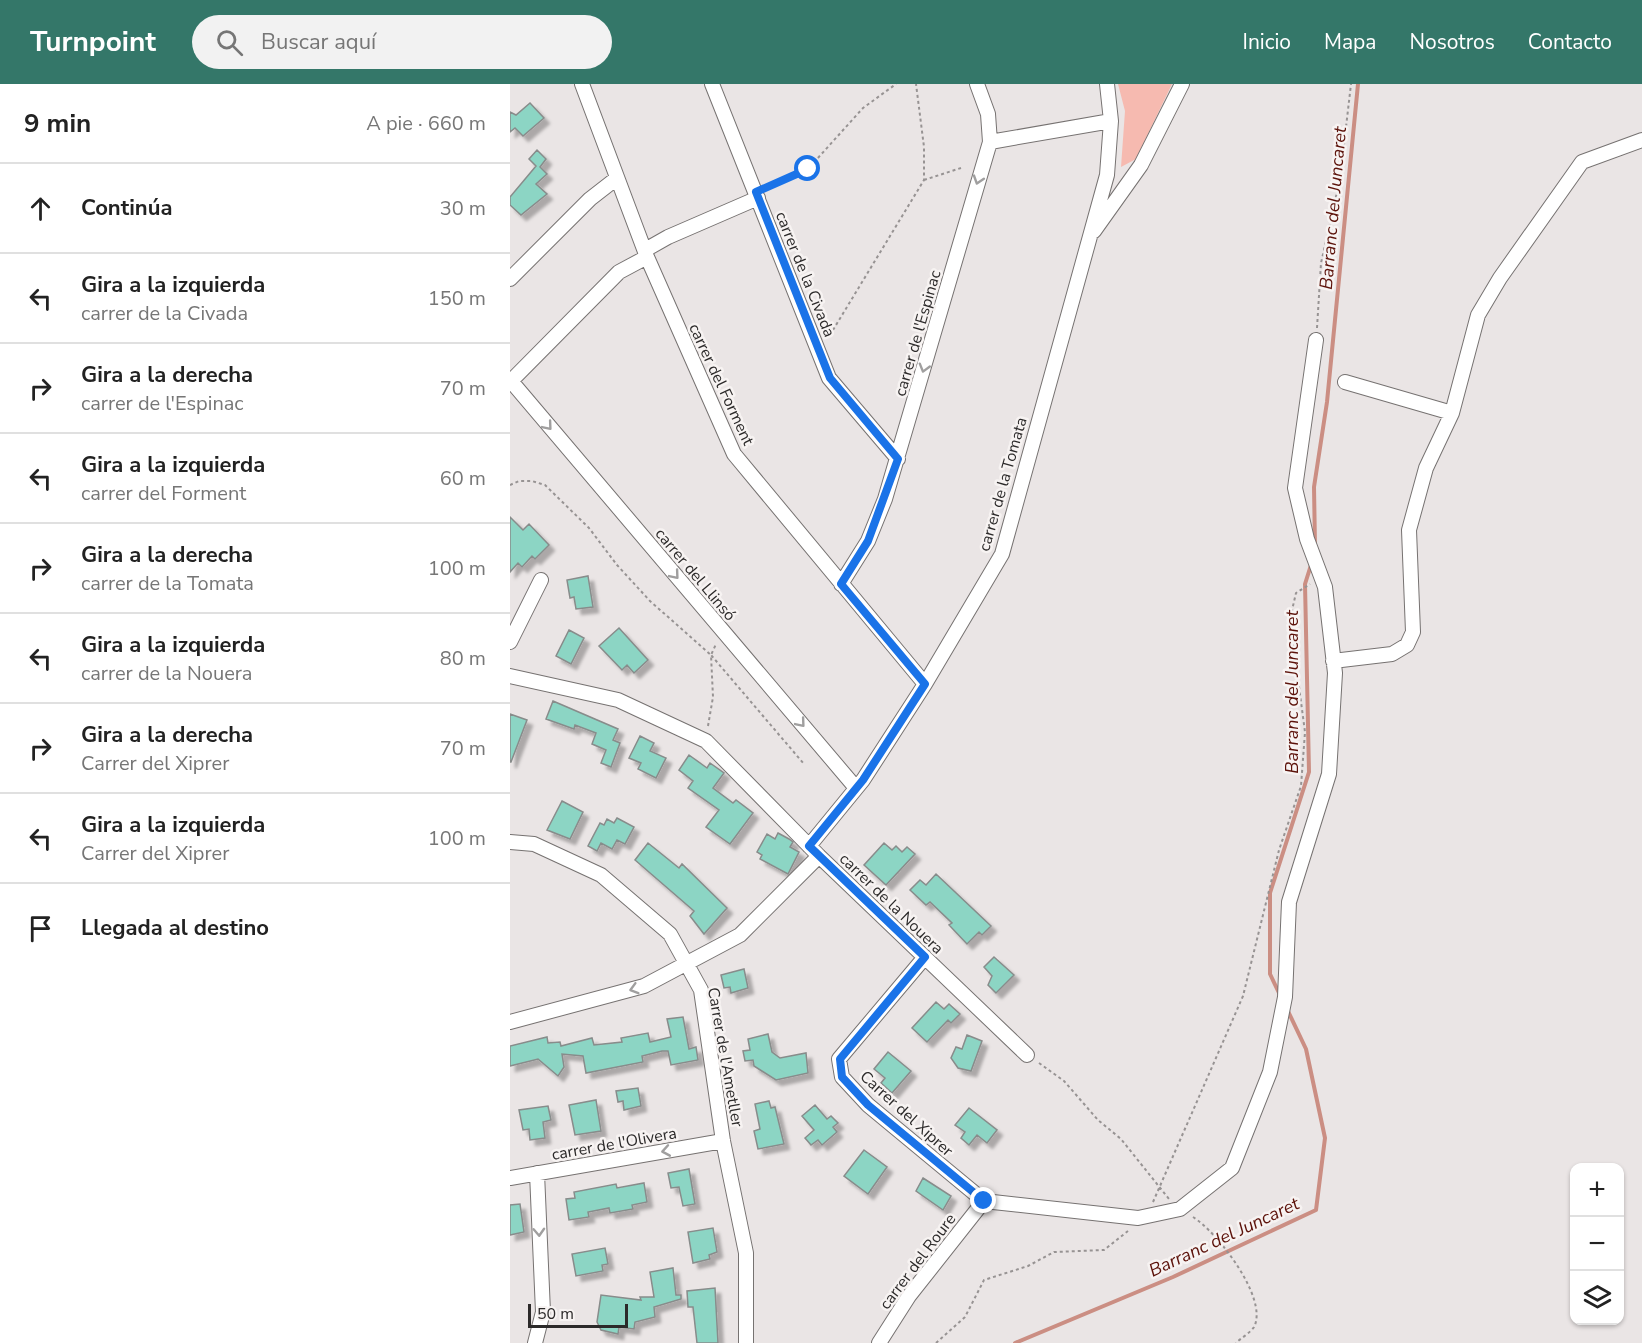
<!DOCTYPE html>
<html lang="es">
<meta charset="utf-8">
<style>
body{margin:0;font-family:"Nunito Sans",sans-serif;background:#f2f2f2;color:#222}
.controls{position:absolute;right:18px;bottom:18px;display:grid;overflow:hidden;border-radius:12px;box-shadow:0 2px 4px #0004}
.controls button{width:54px;height:54px;display:grid;place-items:center;padding:0;border:0;border-bottom:2px solid #e0e0e0;background:#fff;color:#222;font:30px sans-serif}
.scale{position:absolute;left:18px;bottom:15px;width:100px;box-sizing:border-box;padding-left:6px;border:3px solid #2c2a2a;border-top:0;font-size:16px;line-height:21px;white-space:nowrap;color:#2c2a2a;-webkit-text-stroke:4px #f7f3f2;paint-order:stroke}
.stop{position:absolute;width:18px;height:18px;margin:-14px;border:4px solid #1a73e8;border-radius:50%;background:#fff}
.stop.end{background:#1a73e8;border-color:#fff;box-shadow:0 2px 6px #0008}
.list{margin:0;padding:0;list-style:none}
h2{display:flex;justify-content:space-between;align-items:center;height:78px;margin:0;padding:0 24px;font-size:26px}
h2 small{font-size:20px;font-weight:400;color:#767676}
.list li{display:grid;grid-template-columns:39px 1fr auto;gap:18px;align-items:center;box-sizing:border-box;height:90px;padding:0 24px;border-top:2px solid #e0e0e0}
.list b{display:block;font-size:22px;white-space:nowrap}
.list p{margin:0;font-size:20px;white-space:nowrap;color:#767676}
.list em{font-size:20px;font-style:normal;color:#767676}
.icon{flex:none;width:33px;height:33px;fill:none;stroke:currentColor;stroke-width:2;stroke-linecap:round;stroke-linejoin:round}
.map{position:relative;flex:none;width:1132px;height:1259px;overflow:hidden}
header{display:flex;align-items:center;gap:36px;box-sizing:border-box;height:84px;padding:0 30px;background:#347769;color:#fff}
header strong{font-size:28px}
nav{display:flex;gap:33px;margin-inline-start:auto;font-size:21px}
.search{width:420px;height:54px;background:#f2f2f2;display:flex;align-items:center;gap:15px;box-sizing:border-box;padding:0 21px;border-radius:33px;color:#767676;font-size:22px}
main{display:flex}
aside{flex:1;background:#fff}
.map>svg:first-child{display:block}
.green{fill:#f6bab0}
.lines{fill:none;stroke-linecap:round;stroke-linejoin:round}
.stream{stroke:#cb8e83;stroke-width:4}
.building{fill:#8cd5c4;stroke:#888c8b;stroke-width:1.5;filter:url(#shadow)}
.minor-casing{stroke:#767271;stroke-width:16}
.path{stroke:#979393;stroke-width:2;stroke-dasharray:3 3;stroke-linecap:butt}
.minor{stroke:#fff;stroke-width:14}
.oneway{stroke:#a09f9f}
.route{stroke:#1a73e8;stroke-width:8}
.labels{text-anchor:middle;stroke-width:5;stroke-linejoin:round;paint-order:stroke}
.street-label{font-size:16px;fill:#2c2a2a;stroke:#f7f3f2}
.water-label{font-size:18px;font-style:italic;fill:#5c120a;stroke:#f7f3f2}
</style>
<header>
<strong>Turnpoint</strong>
<div class="search"><svg class="icon" aria-label="search" viewBox="0 0 24 24"><circle cx="10" cy="10" r="6"/><path d="M15 15l6 6"/></svg>Buscar aquí</div>
<nav><a>Inicio</a><a>Mapa</a><a>Nosotros</a><a>Contacto</a></nav>
</header>
<main>
<aside>
<h2>9 min<small>A pie · 660 m</small></h2>
<ul class="list">
<li><svg class="icon" aria-label="ahead" viewBox="0 0 24 24"><path d="M12 20V5M6 11l6-6 6 6"/></svg><div><b>Continúa</b></div><em>30 m</em></li>
<li><svg class="icon" aria-label="left" viewBox="0 0 24 24"><path d="M17 20v-9H6M10 6l-5 5 5 5"/></svg><div><b>Gira a la izquierda</b><p>carrer de la Civada</p></div><em>150 m</em></li>
<li><svg class="icon" aria-label="right" viewBox="0 0 24 24"><path d="M7 20v-9h11M14 6l5 5-5 5"/></svg><div><b>Gira a la derecha</b><p>carrer de l'Espinac</p></div><em>70 m</em></li>
<li><svg class="icon" aria-label="left" viewBox="0 0 24 24"><path d="M17 20v-9H6M10 6l-5 5 5 5"/></svg><div><b>Gira a la izquierda</b><p>carrer del Forment</p></div><em>60 m</em></li>
<li><svg class="icon" aria-label="right" viewBox="0 0 24 24"><path d="M7 20v-9h11M14 6l5 5-5 5"/></svg><div><b>Gira a la derecha</b><p>carrer de la Tomata</p></div><em>100 m</em></li>
<li><svg class="icon" aria-label="left" viewBox="0 0 24 24"><path d="M17 20v-9H6M10 6l-5 5 5 5"/></svg><div><b>Gira a la izquierda</b><p>carrer de la Nouera</p></div><em>80 m</em></li>
<li><svg class="icon" aria-label="right" viewBox="0 0 24 24"><path d="M7 20v-9h11M14 6l5 5-5 5"/></svg><div><b>Gira a la derecha</b><p>Carrer del Xiprer</p></div><em>70 m</em></li>
<li><svg class="icon" aria-label="left" viewBox="0 0 24 24"><path d="M17 20v-9H6M10 6l-5 5 5 5"/></svg><div><b>Gira a la izquierda</b><p>Carrer del Xiprer</p></div><em>100 m</em></li>
<li><svg class="icon" aria-label="arrive" viewBox="0 0 24 24"><path d="M6 21V4h12l-3 4 3 4H6"/></svg><div><b>Llegada al destino</b></div></li>
</ul>
</aside>
<div class="map">
<svg width="1132" height="1259" viewBox="0 0 1132 1259">
<defs>
<filter id="shadow"><feDropShadow dx="5.5" dy="5.5" stdDeviation="1.5" flood-color="#0004"/></filter>
</defs>
<rect width="100%" height="100%" fill="#eae5e5"/>
<path class="green" d="M 608,0 L 662,0 L 626,75 L 611,83 L 615,27 Z"/>
<g class="lines">
<path class="stream" d="M 805,462 L 804,403 L 817,318 L 848,0
M 770,911 L 760,890 L 760,809 L 799,688 L 795,500 L 801,481
M 505,1259 L 663,1193 L 806,1126 L 815,1054 L 796,965 L 777,925"/>
</g>
<path class="building" d="M 20,19 L 34,34 L 13,52 L 5,44 L 0,48 L 0,28 L 6,31 Z
M 27,66 L 36,75 L 30,83 L 37,90 L 26,100 L 37,110 L 11,131 L 0,121 L 0,113 L 26,82 L 19,75 Z
M 0,433 L 13,446 L 19,440 L 39,461 L 25,475 L 22,472 L 12,483 L 8,479 L 0,488 Z
M 78,492 L 83,523 L 66,525 L 64,513 L 60,514 L 57,496 Z
M 109,544 L 138,576 L 124,589 L 117,581 L 112,586 L 89,562 Z
M 59,546 L 74,554 L 61,580 L 46,572 Z
M 43,617 L 108,645 L 103,656 L 110,659 L 101,683 L 91,679 L 96,666 L 82,660 L 86,649 L 65,641 L 64,645 L 36,635 Z
M 0,630 L 17,636 L 1,678 L 0,678 Z
M 130,652 L 144,659 L 140,667 L 156,674 L 146,694 L 128,685 L 131,679 L 119,674 Z
M 179,671 L 197,684 L 200,679 L 214,689 L 203,704 L 223,719 L 226,716 L 243,729 L 220,760 L 196,743 L 209,726 L 178,704 L 183,697 L 169,686 Z
M 52,717 L 73,728 L 60,755 L 37,746 Z
M 107,734 L 124,743 L 115,760 L 107,756 L 102,765 L 91,759 L 87,767 L 78,762 L 90,739 L 94,741 L 97,735 L 104,739 Z
M 268,749 L 279,755 L 283,758 L 280,763 L 289,768 L 278,790 L 250,775 L 252,771 L 247,768 L 257,750 L 265,755 Z
M 138,759 L 169,784 L 172,780 L 217,824 L 194,850 L 180,832 L 184,827 L 125,776 Z
M 374,759 L 382,766 L 386,762 L 392,768 L 397,763 L 405,770 L 376,801 L 354,781 Z
M 426,790 L 481,842 L 472,851 L 469,848 L 457,860 L 439,841 L 442,839 L 420,818 L 416,821 L 400,806 L 410,796 L 416,801 Z
M 484,873 L 504,891 L 486,909 L 478,901 L 482,892 L 474,883 Z
M 234,885 L 238,904 L 221,909 L 220,903 L 214,904 L 211,891 Z
M 426,918 L 434,925 L 439,920 L 450,930 L 441,939 L 438,936 L 417,958 L 402,944 Z
M 173,933 L 179,965 L 186,963 L 188,976 L 161,981 L 158,967 L 152,967 L 132,972 L 133,978 L 76,989 L 73,972 L 52,970 L 54,983 L 48,992 L 28,975 L 0,982 L 0,962 L 37,953 L 38,959 L 50,958 L 51,962 L 82,954 L 84,961 L 112,958 L 111,954 L 138,949 L 140,958 L 161,953 L 157,935 Z
M 258,950 L 262,968 L 270,974 L 296,969 L 298,989 L 266,996 L 244,982 L 243,976 L 235,977 L 233,967 L 240,966 L 238,955 Z
M 457,951 L 472,957 L 461,987 L 448,984 L 441,974 L 446,963 L 452,965 Z
M 378,968 L 401,987 L 382,1009 L 371,999 L 375,994 L 364,985 Z
M 128,1004 L 131,1022 L 114,1026 L 113,1017 L 108,1018 L 106,1007 Z
M 86,1016 L 91,1047 L 65,1051 L 59,1021 Z
M 259,1017 L 261,1024 L 265,1023 L 274,1060 L 248,1065 L 244,1047 L 250,1045 L 245,1020 Z
M 305,1021 L 317,1035 L 321,1032 L 328,1039 L 323,1043 L 327,1048 L 312,1061 L 308,1056 L 301,1061 L 295,1054 L 304,1046 L 292,1032 Z
M 38,1022 L 41,1036 L 33,1038 L 35,1054 L 20,1056 L 19,1045 L 13,1046 L 9,1026 Z
M 459,1024 L 487,1046 L 477,1059 L 467,1051 L 459,1061 L 451,1054 L 455,1048 L 445,1041 Z
M 354,1066 L 377,1083 L 358,1110 L 334,1092 Z
M 179,1085 L 185,1120 L 173,1122 L 169,1103 L 161,1104 L 158,1089 Z
M 413,1094 L 441,1112 L 433,1126 L 406,1107 Z
M 134,1099 L 137,1118 L 122,1121 L 123,1125 L 100,1129 L 99,1124 L 78,1128 L 79,1133 L 59,1136 L 56,1115 L 65,1114 L 64,1108 L 106,1100 L 107,1104 Z
M 10,1120 L 14,1148 L 0,1151 L 0,1121 Z
M 203,1144 L 207,1168 L 199,1171 L 200,1175 L 183,1179 L 178,1148 Z
M 95,1164 L 98,1180 L 92,1181 L 93,1187 L 66,1192 L 62,1170 Z
M 163,1184 L 166,1211 L 171,1211 L 171,1215 L 144,1223 L 145,1233 L 125,1238 L 124,1245 L 109,1243 L 108,1250 L 91,1246 L 87,1238 L 91,1211 L 131,1216 L 130,1213 L 144,1213 L 140,1188 Z
M 205,1204 L 208,1259 L 187,1259 L 183,1223 L 178,1223 L 177,1207 Z"/>
<g class="lines">
<defs>
<path id="minor" d="M 72,0 L 137,173 L 224,370 L 415,600
M 202,0 L 319,294 L 388,375
M 480,58 L 601,37
M 584,147 L 631,81 L 672,0
M 135,166 L 158,153 L 248,114
M 0,195 L 80,115 L 107,94
M 1,297 L 346,704
M 0,298 L 109,188 L 137,173
M 835,298 L 942,329
M 331,500 L 358,457 L 375,415 L 480,58 L 478,30 L 467,0
M 0,558 L 31,496
M 823,577 L 882,570 L 897,561 L 903,548 L 899,446 L 916,384 L 942,329 L 968,231 L 990,194 L 1072,78 L 1132,56
M 0,592 L 108,616 L 196,657 L 309,772 L 517,971
M 0,758 L 24,760 L 91,791 L 160,850 L 191,906 L 213,1057 L 236,1169 L 236,1259
M 299,762 L 353,696 L 415,600 L 492,470 L 597,91 L 601,37 L 597,0
M 415,873 L 329,975 L 332,993 L 358,1021 L 474,1117
M 0,938 L 134,902 L 230,851 L 309,772
M 0,1094 L 213,1057
M 474,1117 L 628,1134 L 670,1125 L 722,1084 L 760,988 L 775,913 L 779,818 L 819,690 L 825,589 L 815,503 L 797,455 L 785,404 L 806,256
M 25,1259 L 33,1228 L 27,1089
M 369,1259 L 399,1212 L 474,1117"/>
</defs>
<use href="#minor" class="minor-casing"/>
<path class="path" d="M 414,96 L 451,84
M 257,104 L 298,85 L 353,24 L 386,0
M 807,244 L 811,179 L 830,95 L 841,0
M 323,246 L 414,96 L 414,63 L 406,0
M 0,401 L 9,397 L 22,397 L 35,401 L 79,444 L 107,481 L 140,517 L 201,571 L 206,560
M 198,642 L 203,613 L 201,571 L 294,680
M 529,979 L 554,997 L 588,1036 L 611,1055 L 659,1115
M 643,1118 L 733,912 L 769,766 L 791,702 L 795,648 L 780,535 L 786,509 L 800,500
M 683,1133 C 706,1147 759,1214 744,1243 C 740,1249 731,1254 726,1259
M 426,1259 L 455,1233 L 474,1196 L 518,1182 L 544,1168 L 594,1166 L 618,1147"/>
<use href="#minor" class="minor"/>
</g>
<defs><path id="oneway-chevron" d="M-2-3.5L2.5 0L-2 3.5" fill="none" stroke-width="1.6" stroke-linecap="round" stroke-linejoin="round" transform="scale(1.5)"/></defs>
<g class="oneway">
<use href="#oneway-chevron" transform="translate(468 96) rotate(108)"/>
<use href="#oneway-chevron" transform="translate(414 284) rotate(106)"/>
<use href="#oneway-chevron" transform="translate(38 342) rotate(50)"/>
<use href="#oneway-chevron" transform="translate(165 491) rotate(50)"/>
<use href="#oneway-chevron" transform="translate(291 639) rotate(50)"/>
<use href="#oneway-chevron" transform="translate(124 905) rotate(164)"/>
<use href="#oneway-chevron" transform="translate(156 1067) rotate(170)"/>
<use href="#oneway-chevron" transform="translate(29 1148) rotate(87)"/>
</g>
<g class="lines">
<path class="route" d="M 298,85 L 246,108 L 320,294 L 388,375 L 358,457 L 331,500 L 415,600 L 353,696 L 299,762 L 415,873 L 330,975 L 332,993 L 358,1021 L 474,1117"/>
</g>
<g class="labels">
<g class="street-label">
<text transform="translate(296 190) rotate(68)" y="6">carrer de la Civada</text>
<text transform="translate(407 249) rotate(-74)" y="6">carrer de l'Espinac</text>
<text transform="translate(212 300) rotate(65)" y="6">carrer del Forment</text>
<text transform="translate(492 400) rotate(-74)" y="6">carrer de la Tomata</text>
<text transform="translate(186 490) rotate(50)" y="6">carrer del Llinsó</text>
<text transform="translate(382 819) rotate(44)" y="6">carrer de la Nouera</text>
<text transform="translate(216 973) rotate(80)" y="6">Carrer de l'Ametller</text>
<text transform="translate(397 1029) rotate(42)" y="6">Carrer del Xiprer</text>
<text transform="translate(104 1059) rotate(-10)" y="6">carrer de l'Olivera</text>
<text transform="translate(407 1177) rotate(-53)" y="6">carrer del Roure</text>
</g>
<g class="water-label">
<text transform="translate(823 124) rotate(-85)" y="6">Barranc del Juncaret</text>
<text transform="translate(782 608) rotate(-90)" y="6">Barranc del Juncaret</text>
<text transform="translate(714 1153) rotate(-25)" y="6">Barranc del Juncaret</text>
</g>
</g>
</svg>
<div class="controls">
<button>+</button>
<button>−</button>
<button><svg class="icon" aria-label="layers" viewBox="0 0 24 24"><path d="M12 4l9 5-9 5-9-5zM3 14l9 5 9-5"/></svg></button>
</div>
<div class="scale">50 m</div>
<div class="stop" style="left:298px;top:85px"></div>
<div class="stop end" style="left:474px;top:1117px"></div>
</div>
</main>
